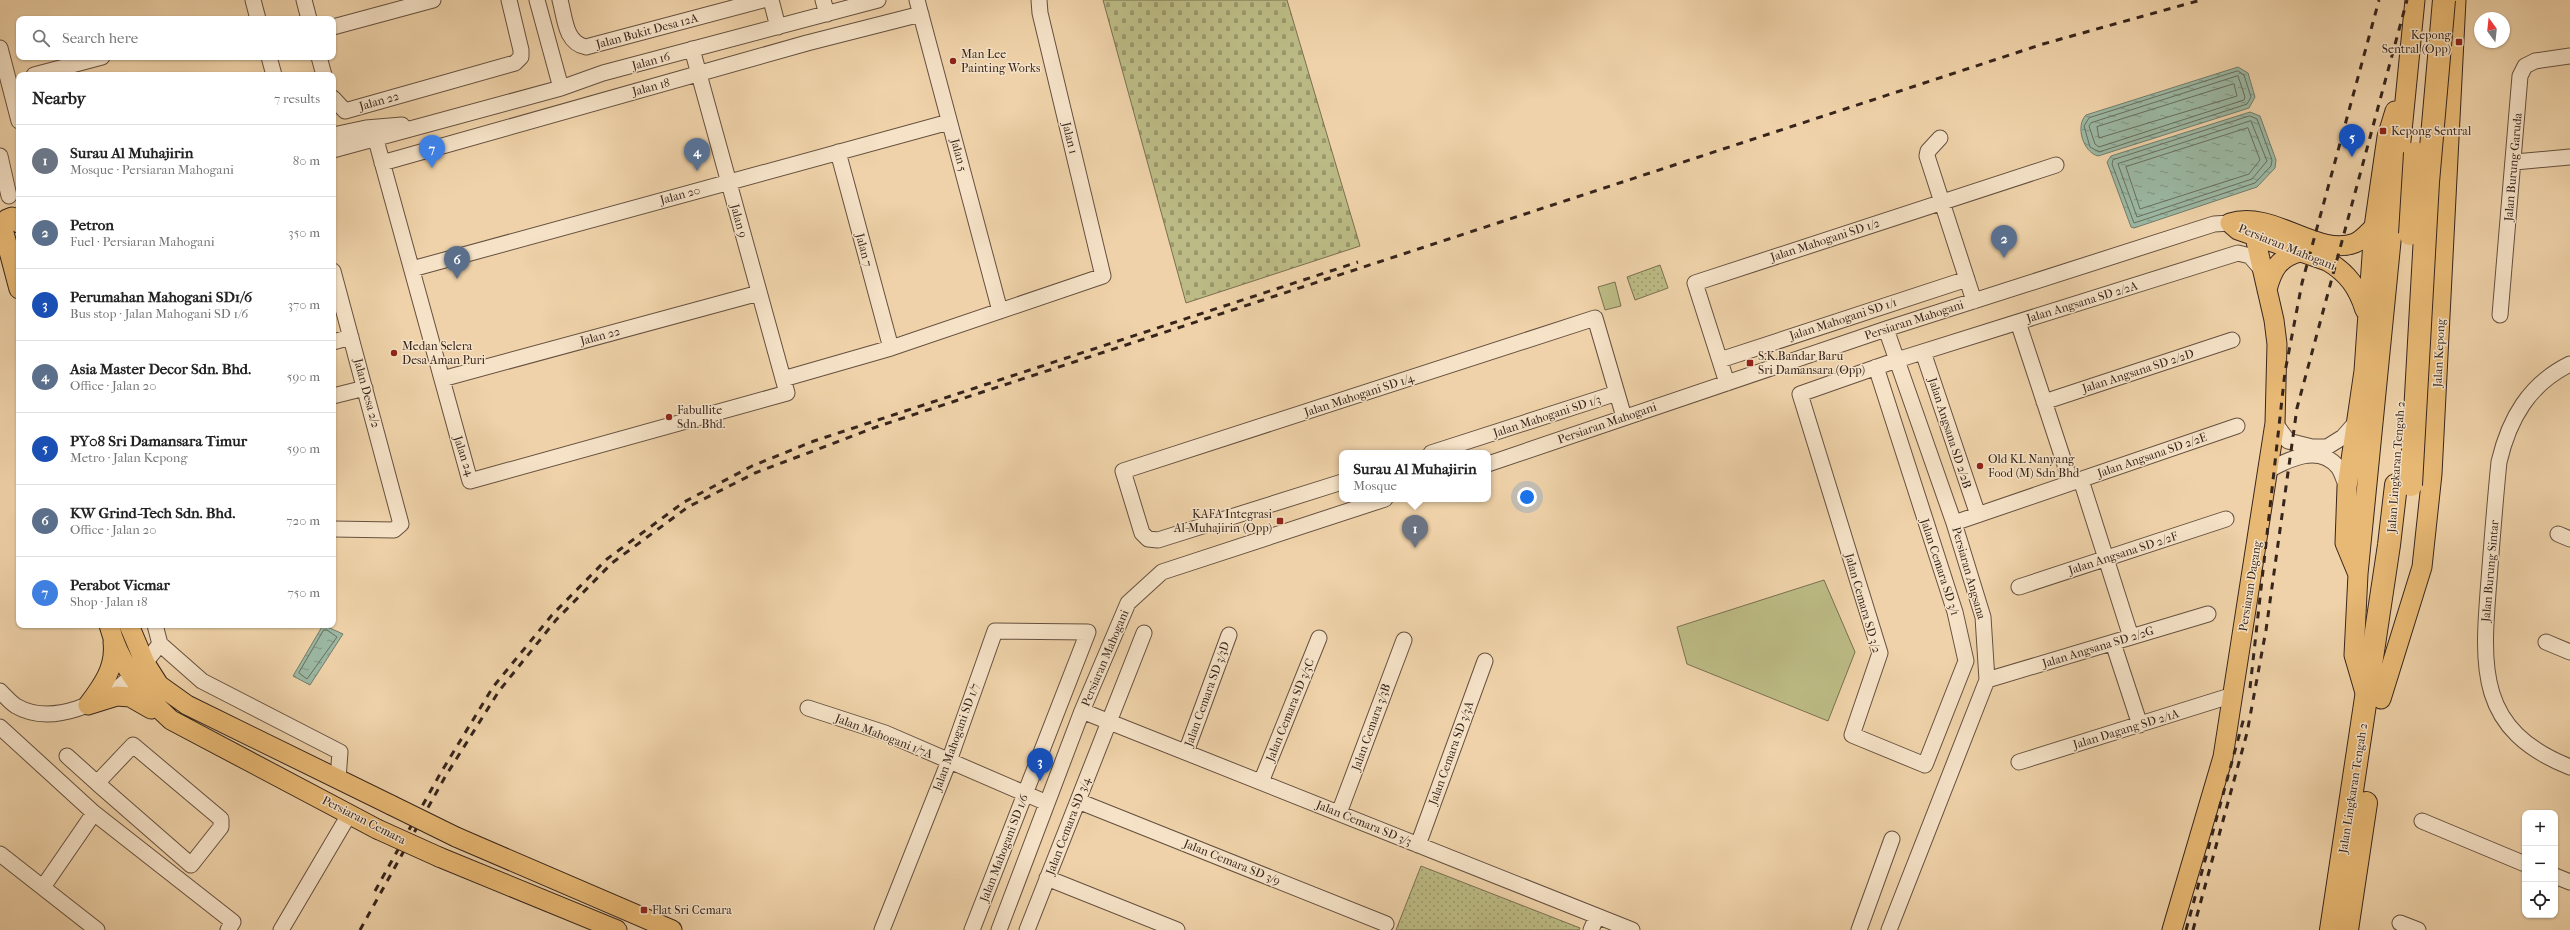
<!DOCTYPE html>
<meta charset="utf-8">
<style>
body{margin:0;font-family:"IM FELL French Canon",serif;background:#f2f2f2;color:#222}
.controls{position:absolute;right:12px;bottom:12px;display:grid;overflow:hidden;border-radius:8px;box-shadow:0 1px 3px #0004}
.controls button{width:36px;height:36px;display:grid;place-items:center;padding:0;border:0;border-bottom:1px solid #e0e0e0;background:#fff;color:#222;font:20px sans-serif}
.compass{position:absolute;left:2474px;top:12px;width:36px;height:36px;border-radius:50%;background:#fff;box-shadow:0 1px 3px #0004;rotate:345deg}
.you{position:absolute;left:1527px;top:497px;width:14px;height:14px;margin:-10px;border:3px solid #fff;border-radius:50%;background:#1a73e8;box-shadow:0 0 0 6px #1a73e833}
.badge{display:grid;place-items:center;width:26px;height:26px;border-radius:50%;background:#8f2418;color:#fff;font-size:13px;font-weight:700}
.pin{position:absolute;translate:-50% -33px;filter:drop-shadow(0 1px 2px #0008)}
.pin::after{content:'';position:absolute;top:21px;width:14px;height:12px;background:inherit;clip-path:polygon(0 0,100% 0,50% 100%)}
.popup{position:absolute;left:1339px;top:450px;width:152px;height:52px;box-sizing:border-box;display:grid;place-content:center;border-radius:8px;background:#fff;filter:drop-shadow(0 1px 3px #0005);font-size:13px;white-space:nowrap;color:#767676}
.popup b{font-size:15px;color:#222}
.popup::after{content:'';position:absolute;left:50%;top:100%;margin-left:-8px;border:8px solid transparent;border-top-color:#fff}
.list{margin:0;padding:0;list-style:none}
h2{display:flex;justify-content:space-between;align-items:center;height:52px;margin:0;padding:0 16px;font-size:17px}
h2 small{font-size:13px;font-weight:400;color:#767676}
.list li{display:grid;grid-template-columns:26px 1fr auto;gap:12px;align-items:center;box-sizing:border-box;height:72px;padding:0 16px;border-top:1px solid #e0e0e0}
.list b{display:block;font-size:15px;white-space:nowrap}
.list p{margin:0;font-size:13px;white-space:nowrap;color:#767676}
.list em{font-size:13px;font-style:normal;color:#767676}
.icon{flex:none;width:22px;height:22px;fill:none;stroke:currentColor;stroke-width:2;stroke-linecap:round;stroke-linejoin:round}
.map{position:relative;flex:none;width:2570px;height:930px;overflow:hidden}
.search{position:absolute;background:#fff;box-shadow:0 1px 3px #0004;left:16px;top:16px;width:320px;height:44px;display:flex;align-items:center;gap:10px;box-sizing:border-box;padding:0 14px;border-radius:8px;color:#767676;font-size:15px}
.panel{position:absolute;background:#fff;box-shadow:0 1px 3px #0004;left:16px;top:72px;width:320px;height:556px;border-radius:8px}
.map>svg:first-child{display:block}
.grass{fill:url(#grass-dots);stroke:#7a7050}
.cemetery{fill:url(#cemetery-stones);stroke:#7a7050}
.garden{fill:#bcbb85;stroke:#7a7050}
.water{fill:url(#water-ripples);stroke:#737d6d}
.lines{fill:none;stroke-linecap:round;stroke-linejoin:round}
.shore{stroke:#696e60;stroke-width:1}
.minor-casing{stroke:#65503f;stroke-width:17}
.major-casing{stroke:#37251c;stroke-width:21}
.highway-casing{stroke:#37251c;stroke-width:24}
.minor{stroke:#f5e2c7;stroke-width:15}
.major{stroke:#e8b974;stroke-width:19}
.highway{stroke:#e8b974;stroke-width:22}
.rail{stroke:#37251c;stroke-width:3;stroke-dasharray:7 7;stroke-linecap:butt}
.major-bridge-casing{stroke:#37251c;stroke-width:21;stroke-linecap:butt}
.highway-bridge-casing{stroke:#37251c;stroke-width:24;stroke-linecap:butt}
.major-bridge{stroke:#e8b974;stroke-width:19}
.highway-bridge{stroke:#e8b974;stroke-width:22}
.poi-dot{fill:#8f2418;stroke:#f5e2c7;stroke-width:1.5}
.labels{text-anchor:middle;stroke-width:3;stroke-linejoin:round;paint-order:stroke}
.street-label{font-size:12px;fill:#37251c;stroke:#f5e2c7}
.poi-label{font-size:12px;fill:#37251c;stroke:#f5e2c7;text-anchor:start}
</style>
<div class="map">
<svg width="2570" height="930" viewBox="0 0 2570 930">
<defs>
<pattern id="grass-dots" width="8" height="8" patternUnits="userSpaceOnUse"><rect width="8" height="8" fill="#bcbb85"/><path d="M2 2h.1M6 6h.1" fill="none" stroke="#9a986c" stroke-width="1.8" stroke-linecap="round"/></pattern>
<pattern id="cemetery-stones" width="16" height="16" patternUnits="userSpaceOnUse"><rect width="16" height="16" fill="#bcbb85"/><path d="M2 7V4a2 2 0 0 1 4 0v3zM10 15v-3a2 2 0 0 1 4 0v3z" fill="#9a986c"/></pattern>
<pattern id="water-ripples" width="26" height="14" patternUnits="userSpaceOnUse"><rect width="26" height="14" fill="#9bb8a3"/><path d="M2 4q2-2 4 0t4 0M15 11q2-2 4 0t4 0" fill="none" stroke="#7f9584"/></pattern>
</defs>
<rect width="100%" height="100%" fill="#efd2a9"/>
<filter id="stains"><feTurbulence type="fractalNoise" baseFrequency=".005" numOctaves="4"/><feColorMatrix values="0 0 0 0 .2 0 0 0 0 .09 0 0 0 0 .02 0 0 0 .5 -.17"/></filter>
<radialGradient id="worn" r=".72"><stop offset=".6" stop-color="#630" stop-opacity="0"/><stop offset="1" stop-color="#630" stop-opacity=".3"/></radialGradient>
<path class="grass" d="M 1660,265 L 1668,288 L 1635,300 L 1627,277 Z
M 1421,866 L 1580,928 L 1579,930 L 1396,930 Z"/>
<path class="cemetery" d="M 1103,0 L 1287,0 L 1360,246 L 1186,303 Z"/>
<path class="garden" d="M 1615,282 L 1621,306 L 1605,310 L 1598,287 Z
M 1824,580 L 1855,652 L 1828,721 L 1687,664 L 1677,627 Z"/>
<path class="water" d="M 2238,67 L 2248,73 L 2255,97 L 2249,108 L 2098,156 C 2083,152 2075,126 2086,115 Z
M 2250,112 L 2260,116 L 2276,160 L 2275,168 L 2257,187 L 2134,228 L 2131,227 L 2107,162 L 2111,156 Z
M 323,625 L 343,634 L 310,685 L 293,676 Z"/>
<g class="lines">
<path class="shore" d="M 2238,71 L 2244,75 L 2251,97 L 2247,104 L 2099,152 L 2090,147 L 2084,126 L 2089,118 Z
M 2238,76 L 2245,97 L 2244,100 L 2099,147 L 2095,144 L 2089,126 L 2091,123 Z
M 2234,84 L 2237,96 L 2099,138 L 2097,127 Z
M 2250,116 L 2257,119 L 2272,160 L 2271,166 L 2255,183 L 2134,223 L 2112,164 L 2113,160 Z
M 2251,121 L 2267,161 L 2252,179 L 2137,217 L 2118,164 Z
M 2248,128 L 2260,160 L 2249,174 L 2140,209 L 2126,167 Z
M 324,630 L 327,630 L 337,637 L 307,679 L 299,673 Z"/>
<defs>
<path id="minor" d="M 253,0 L 258,19
M 304,0 L 309,19
M 537,0 L 561,88
M 560,0 C 565,18 565,43 586,47 L 763,0
M 771,0 L 778,27
M 823,0 L 827,14
M 917,0 L 1000,311
M 333,27 L 433,0
M 0,48 L 19,121
M 269,57 L 274,75
M 319,57 L 324,75
M 34,75 L 102,57
M 333,98 L 345,111 L 515,63 L 521,57 L 521,50 L 509,0
M 333,135 L 366,128 L 402,125
M 1940,138 L 1928,151 L 1927,156 L 1974,301
M 376,140 L 470,481 L 787,393 L 692,49
M 333,150 L 561,88 L 603,73 L 878,0
M 838,152 L 891,348
M 0,156 L 9,196
M 2515,162 L 2570,157
M 382,163 L 807,43 L 921,14
M 412,269 L 949,122
M 333,271 L 401,524 L 394,530 L 333,529
M 2500,315 L 2520,76 L 2525,66 L 2535,61 L 2570,56
M 2018,322 L 2071,483
M 1886,329 L 1954,523 L 1983,617 L 1987,680 L 1889,930
M 333,342 L 351,337
M 1923,352 L 1978,515
M 1720,360 L 1967,279
M 2570,364 C 2529,384 2509,419 2499,462 C 2495,501 2492,541 2489,580 C 2482,667 2476,730 2570,767
M 1876,367 L 1955,612 L 1966,661 L 1925,765 L 1852,735 L 1880,653 L 1800,394 L 1897,360 L 2238,253 L 2250,256 L 2262,270
M 442,379 L 759,293
M 783,379 L 891,348 L 1103,276 L 1040,13 L 1039,0
M 1727,383 L 1695,283 L 2056,165
M 333,396 L 365,388
M 2044,402 L 2232,340
M 2275,423 L 2288,441 L 2312,447 L 2327,447 L 2343,437 L 2357,421
M 1431,453 L 1617,393
M 1488,464 L 1886,329 L 2214,224 L 2230,223
M 2269,470 C 2289,459 2319,444 2338,467 C 2342,472 2344,481 2347,487
M 2081,480 L 2131,637
M 1342,482 L 1158,540 L 1148,539 L 1142,533 L 1123,471 L 1595,318 L 1624,417
M 1954,523 L 2237,426
M 2558,534 L 2570,539
M 2019,587 L 2226,519
M 155,625 L 160,644
M 2546,642 L 2570,652
M 2113,643 L 2140,725
M 160,644 L 202,681 L 340,752 L 338,779
M 1987,680 L 2208,614
M 0,691 C 5,696 10,702 16,706 C 52,727 105,702 132,676 C 143,667 151,655 160,644
M 808,708 L 885,733 L 1047,803
M 1082,711 L 1632,930
M 0,727 L 94,813 L 233,922 L 228,930
M 133,745 L 221,819 L 221,827 L 191,865 L 97,783 Z
M 1186,752 L 1229,635
M 67,756 L 97,783
M 2019,762 L 2233,695
M 1261,782 L 1319,638
M 1078,801 L 1386,924
M 1339,813 L 1404,640
M 2422,821 L 2525,864
M 1418,845 L 1485,661
M 0,854 L 97,930
M 2555,876 L 2570,882
M 1047,878 L 1177,930
M 43,887 L 94,813
M 2400,923 L 2418,930
M 281,930 L 350,813
M 882,930 L 949,761 L 995,631 L 1088,632 L 972,930
M 999,930 L 1082,711 L 1128,603 L 1162,572 L 1385,499
M 1027,930 L 1144,633
M 1591,930 L 1597,916
M 1859,930 L 1892,839"/>
<path id="major" d="M 19,223 L 12,217 L 7,219 L 3,229 L 19,289
M 2267,290 C 2272,270 2279,257 2300,252
M 2365,310 C 2358,288 2348,273 2327,261 L 2238,230 L 2230,223 C 2272,209 2318,258 2355,243 C 2362,240 2368,233 2374,227
M 2357,572 L 2345,543 L 2347,487 L 2364,371 L 2374,227 L 2387,137 L 2395,111
M 109,625 C 119,663 142,694 171,720 L 377,829
M 129,625 L 145,663 L 159,685 L 187,705 L 391,805
M 2366,696 L 2354,655 L 2358,574 L 2415,0
M 2381,699 L 2422,567 L 2432,474 L 2456,0
M 88,705 L 117,696 L 130,697 L 151,709
M 88,705 C 103,685 116,667 113,642
M 456,837 L 672,930
M 439,857 L 617,930
M 2172,930 L 2223,757 L 2275,423 L 2277,344 L 2274,320 L 2255,237"/>
<path id="highway" d="M 2331,930 L 2389,545 L 2396,485
M 2347,930 L 2366,803"/>
</defs>
<use href="#minor" class="minor-casing"/>
<use href="#major" class="major-casing"/>
<use href="#highway" class="highway-casing"/>
<use href="#minor" class="minor"/>
<use href="#major" class="major"/>
<use href="#highway" class="highway"/>
<path class="rail" d="M 2250,688 L 2285,372 L 2302,283 L 2379,0
M 375,891 L 440,774 L 493,687 L 552,615 L 607,559 L 684,502 L 752,466 L 814,441 L 1358,262
M 360,930 L 445,777 L 499,691 L 556,620 L 612,563 L 688,507 L 755,473 L 879,426 L 2043,44 L 2201,0
M 2186,930 L 2245,714
M 2193,930 L 2247,733 L 2266,630 L 2297,408 L 2407,0"/>
<defs>
<path id="major-bridge" d="M 391,805 L 456,837
M 377,829 L 439,857"/>
<path id="highway-bridge" d="M 2410,234 L 2415,153
M 2411,485 L 2428,182 L 2444,0"/>
</defs>
<use href="#major-bridge" class="major-bridge-casing"/>
<use href="#highway-bridge" class="highway-bridge-casing"/>
<use href="#major-bridge" class="major-bridge"/>
<use href="#highway-bridge" class="highway-bridge"/>
</g>
<g class="poi-dot">
<rect x="2455" y="38" width="8" height="8" rx="2"/>
<circle cx="953" cy="61" r="4"/>
<rect x="2379" y="127" width="8" height="8" rx="2"/>
<circle cx="394" cy="353" r="4"/>
<rect x="1746" y="359" width="8" height="8" rx="2"/>
<circle cx="669" cy="417" r="4"/>
<circle cx="1980" cy="466" r="4"/>
<rect x="1276" y="517" width="8" height="8" rx="2"/>
<rect x="640" y="906" width="8" height="8" rx="2"/>
</g>
<g class="labels">
<g class="street-label">
<text transform="translate(647 31) rotate(-15)" y="4">Jalan Bukit Desa 12A</text>
<text transform="translate(651 61) rotate(-15)" y="4">Jalan 16</text>
<text transform="translate(651 87) rotate(-15)" y="4">Jalan 18</text>
<text transform="translate(379 101) rotate(-16)" y="4">Jalan 22</text>
<text transform="translate(1070 138) rotate(76)" y="4">Jalan 1</text>
<text transform="translate(959 155) rotate(75)" y="4">Jalan 5</text>
<text transform="translate(2513 167) rotate(-85)" y="4">Jalan Burung Garuda</text>
<text transform="translate(680 195) rotate(-15)" y="4">Jalan 20</text>
<text transform="translate(739 221) rotate(75)" y="4">Jalan 9</text>
<text transform="translate(1825 240) rotate(-18)" y="4">Jalan Mahogani SD 1/2</text>
<text transform="translate(2287 247) rotate(22)" y="4">Persiaran Mahogani</text>
<text transform="translate(864 250) rotate(75)" y="4">Jalan 7</text>
<text transform="translate(2082 302) rotate(-17)" y="4">Jalan Angsana SD 2/2A</text>
<text transform="translate(1843 319) rotate(-18)" y="4">Jalan Mahogani SD 1/1</text>
<text transform="translate(1914 320) rotate(-18)" y="4">Persiaran Mahogani</text>
<text transform="translate(600 336) rotate(-15)" y="4">Jalan 22</text>
<text transform="translate(2439 353) rotate(-87)" y="4">Jalan Kepong</text>
<text transform="translate(2138 371) rotate(-18)" y="4">Jalan Angsana SD 2/2D</text>
<text transform="translate(367 393) rotate(75)" y="4">Jalan Desa 2/2</text>
<text transform="translate(1359 395) rotate(-18)" y="4">Jalan Mahogani SD 1/4</text>
<text transform="translate(1547 416) rotate(-18)" y="4">Jalan Mahogani SD 1/3</text>
<text transform="translate(1607 423) rotate(-19)" y="4">Persiaran Mahogani</text>
<text transform="translate(1950 433) rotate(72)" y="4">Jalan Angsana SD 2/2B</text>
<text transform="translate(2152 455) rotate(-19)" y="4">Jalan Angsana SD 2/2E</text>
<text transform="translate(464 456) rotate(72)" y="4">Jalan 24</text>
<text transform="translate(2396 467) rotate(-86)" y="4">Jalan Lingkaran Tengah 2</text>
<text transform="translate(2123 553) rotate(-18)" y="4">Jalan Angsana SD 2/2F</text>
<text transform="translate(1940 567) rotate(72)" y="4">Jalan Cemara SD 3/1</text>
<text transform="translate(2490 571) rotate(-85)" y="4">Jalan Burung Sintar</text>
<text transform="translate(1969 573) rotate(74)" y="4">Persiaran Angsana</text>
<text transform="translate(2250 586) rotate(-81)" y="4">Persiaran Dagang</text>
<text transform="translate(1863 603) rotate(74)" y="4">Jalan Cemara SD 3/2</text>
<text transform="translate(2098 647) rotate(-17)" y="4">Jalan Angsana SD 2/2G</text>
<text transform="translate(1105 658) rotate(-67)" y="4">Persiaran Mahogani</text>
<text transform="translate(1207 694) rotate(-70)" y="4">Jalan Cemara SD 3/3D</text>
<text transform="translate(1290 710) rotate(-68)" y="4">Jalan Cemara SD 3/3C</text>
<text transform="translate(1371 727) rotate(-70)" y="4">Jalan Cemara 3/3B</text>
<text transform="translate(2126 729) rotate(-17)" y="4">Jalan Dagang SD 2/1A</text>
<text transform="translate(884 736) rotate(21)" y="4">Jalan Mahogani 1/7A</text>
<text transform="translate(956 737) rotate(-70)" y="4">Jalan Mahogani SD 1/7</text>
<text transform="translate(1451 753) rotate(-70)" y="4">Jalan Cemara SD 3/3A</text>
<text transform="translate(2353 788) rotate(-81)" y="4">Jalan Lingkaran Tengah 2</text>
<text transform="translate(364 820) rotate(27)" y="4">Persiaran Cemara</text>
<text transform="translate(1364 823) rotate(22)" y="4">Jalan Cemara SD 3/3</text>
<text transform="translate(1068 826) rotate(-69)" y="4">Jalan Cemara SD 3/4</text>
<text transform="translate(1004 848) rotate(-69)" y="4">Jalan Mahogani SD 1/6</text>
<text transform="translate(1232 862) rotate(22)" y="4">Jalan Cemara SD 3/9</text>
</g>
<g class="poi-label">
<text x="2451" y="39" text-anchor="end">Kepong<tspan x="2451" dy="14">Sentral (Opp)</tspan></text>
<text x="961" y="58">Man Lee<tspan x="961" dy="14">Painting Works</tspan></text>
<text x="2391" y="135">Kepong Sentral</text>
<text x="402" y="350">Medan Selera<tspan x="402" dy="14">Desa Aman Puri</tspan></text>
<text x="1758" y="360">S.K.Bandar Baru<tspan x="1758" dy="14">Sri Damansara (Opp)</tspan></text>
<text x="677" y="414">Fabullite<tspan x="677" dy="14">Sdn. Bhd.</tspan></text>
<text x="1988" y="463">Old KL Nanyang<tspan x="1988" dy="14">Food (M) Sdn Bhd</tspan></text>
<text x="1272" y="518" text-anchor="end">KAFA Integrasi<tspan x="1272" dy="14">Al-Muhajirin (Opp)</tspan></text>
<text x="652" y="914">Flat Sri Cemara</text>
</g>
</g>
<rect width="100%" height="100%" filter="url(#stains)"/>
<rect width="100%" height="100%" fill="url(#worn)"/>
</svg>
<div class="controls">
<button>+</button>
<button>−</button>
<button><svg class="icon" aria-label="locate" viewBox="0 0 24 24"><circle cx="12" cy="12" r="6"/><path d="M12 2v4M12 18v4M2 12h4M18 12h4"/></svg></button>
</div>
<svg class="compass" viewBox="-18 -18 36 36"><path d="M0-13l5 13h-10z" fill="#e53935"/><path d="M0 13l5-13h-10z" fill="#767676"/></svg>
<div class="you"></div>
<div class="pin badge" style="left:1415px;top:548px;background:#6b7280">1</div>
<div class="popup"><b>Surau Al Muhajirin</b>Mosque</div>
<div class="pin badge" style="left:2004px;top:258px;background:#5c6f8a">2</div>
<div class="pin badge" style="left:1040px;top:781px;background:#1a4fb4">3</div>
<div class="pin badge" style="left:697px;top:171px;background:#5c6f8a">4</div>
<div class="pin badge" style="left:2352px;top:157px;background:#1a4fb4">5</div>
<div class="pin badge" style="left:457px;top:279px;background:#5c6f8a">6</div>
<div class="pin badge" style="left:432px;top:168px;background:#3f7fe0">7</div>
<div class="search"><svg class="icon" aria-label="search" viewBox="0 0 24 24"><circle cx="10" cy="10" r="6"/><path d="M15 15l6 6"/></svg>Search here</div>
<section class="panel">
<h2>Nearby<small>7 results</small></h2>
<ul class="list">
<li><span class="badge" style="background:#6b7280">1</span><div><b>Surau Al Muhajirin</b><p>Mosque · Persiaran Mahogani</p></div><em>80 m</em></li>
<li><span class="badge" style="background:#5c6f8a">2</span><div><b>Petron</b><p>Fuel · Persiaran Mahogani</p></div><em>350 m</em></li>
<li><span class="badge" style="background:#1a4fb4">3</span><div><b>Perumahan Mahogani SD1/6</b><p>Bus stop · Jalan Mahogani SD 1/6</p></div><em>370 m</em></li>
<li><span class="badge" style="background:#5c6f8a">4</span><div><b>Asia Master Decor Sdn. Bhd.</b><p>Office · Jalan 20</p></div><em>590 m</em></li>
<li><span class="badge" style="background:#1a4fb4">5</span><div><b>PY08 Sri Damansara Timur</b><p>Metro · Jalan Kepong</p></div><em>590 m</em></li>
<li><span class="badge" style="background:#5c6f8a">6</span><div><b>KW Grind-Tech Sdn. Bhd.</b><p>Office · Jalan 20</p></div><em>720 m</em></li>
<li><span class="badge" style="background:#3f7fe0">7</span><div><b>Perabot Vicmar</b><p>Shop · Jalan 18</p></div><em>750 m</em></li>
</ul>
</section>
</div>
